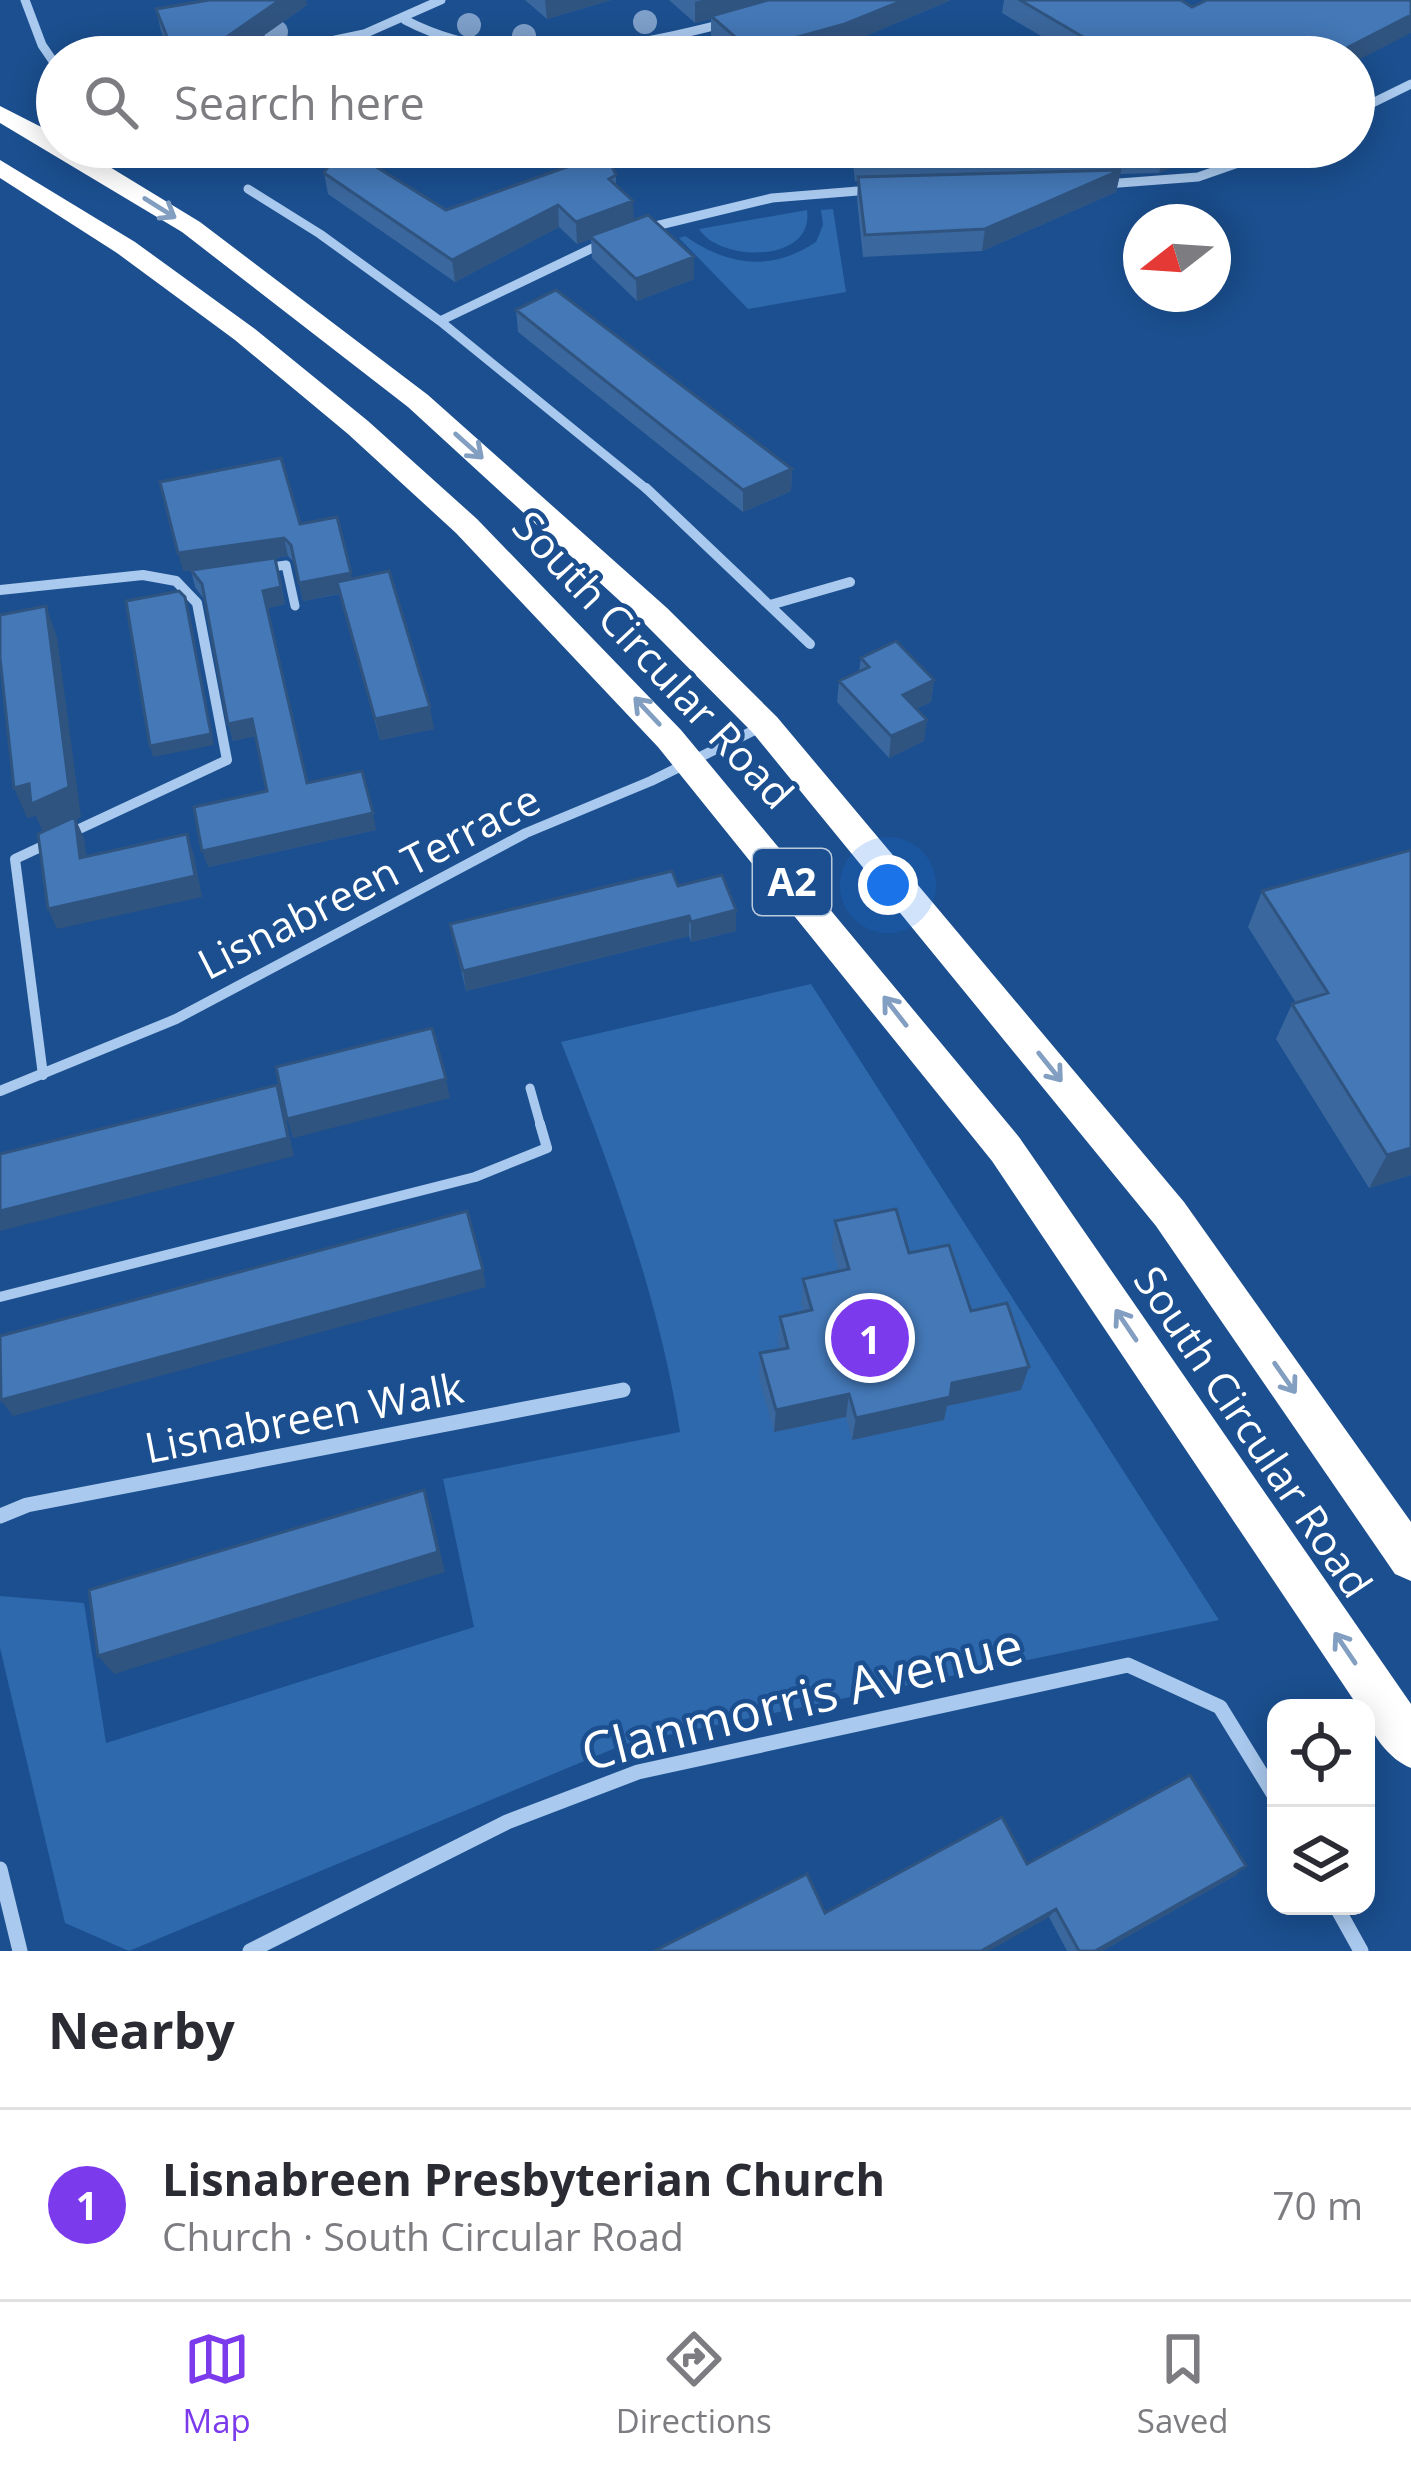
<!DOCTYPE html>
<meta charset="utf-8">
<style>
body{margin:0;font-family:"Open Sans",sans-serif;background:#f2f2f3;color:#2b2b33}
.controls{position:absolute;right:36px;bottom:36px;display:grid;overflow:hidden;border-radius:24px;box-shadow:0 6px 30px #0003}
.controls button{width:108px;height:108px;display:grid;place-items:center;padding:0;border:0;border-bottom:3px solid #e1e1e2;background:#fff;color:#2b2b33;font:60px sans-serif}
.compass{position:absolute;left:1123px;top:204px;width:108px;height:108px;border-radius:50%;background:#fff;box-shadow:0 6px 30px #0003;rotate:253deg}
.you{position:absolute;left:888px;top:885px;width:42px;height:42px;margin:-30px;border:9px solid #fff;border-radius:50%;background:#1a73e8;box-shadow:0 0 0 18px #1a73e833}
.badge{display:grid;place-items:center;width:78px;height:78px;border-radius:50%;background:#7c3aed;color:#fff;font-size:39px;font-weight:700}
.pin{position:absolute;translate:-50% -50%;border:6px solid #fff;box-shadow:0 3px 12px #0006}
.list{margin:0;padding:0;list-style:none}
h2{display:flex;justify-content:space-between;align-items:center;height:156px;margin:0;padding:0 48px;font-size:51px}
h2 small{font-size:39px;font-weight:400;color:#7c7c81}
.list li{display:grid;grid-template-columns:78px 1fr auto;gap:36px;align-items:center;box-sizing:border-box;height:192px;padding:0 48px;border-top:3px solid #e1e1e2}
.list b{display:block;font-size:45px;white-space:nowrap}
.list p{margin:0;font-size:39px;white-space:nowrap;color:#7c7c81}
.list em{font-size:39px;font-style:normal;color:#7c7c81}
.icon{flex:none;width:66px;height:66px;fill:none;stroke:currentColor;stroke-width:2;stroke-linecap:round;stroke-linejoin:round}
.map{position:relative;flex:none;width:1411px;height:1951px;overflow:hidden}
.search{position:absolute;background:#fff;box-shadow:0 6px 30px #0003;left:36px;right:36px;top:36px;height:132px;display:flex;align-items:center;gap:30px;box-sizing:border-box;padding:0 42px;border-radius:66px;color:#7c7c81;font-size:45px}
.sheet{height:348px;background:#fff}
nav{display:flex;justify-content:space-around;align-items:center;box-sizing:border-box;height:168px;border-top:3px solid #e1e1e2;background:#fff;font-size:33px;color:#7c7c81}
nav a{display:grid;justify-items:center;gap:6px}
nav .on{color:#7c3aed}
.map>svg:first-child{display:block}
.green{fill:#2e69ad}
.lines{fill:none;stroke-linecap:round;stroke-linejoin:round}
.lane-far1{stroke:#a9c9ee;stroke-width:9}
.lane{stroke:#a9c9ee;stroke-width:10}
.street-far2{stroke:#a9c9ee;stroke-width:9}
.street-far1{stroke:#a9c9ee;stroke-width:10}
.street{stroke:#a9c9ee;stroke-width:15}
.highway{fill:#fff;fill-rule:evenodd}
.tree{fill:#7ea0ca}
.wall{fill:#3a679d}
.shaded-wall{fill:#305480}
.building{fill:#4478b7;stroke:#305480;stroke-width:3}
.oneway{stroke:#829ec1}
.labels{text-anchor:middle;stroke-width:9;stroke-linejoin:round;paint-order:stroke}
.shield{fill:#1b4f8f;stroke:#bbcadd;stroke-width:3}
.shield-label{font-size:39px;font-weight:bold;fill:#fff}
.street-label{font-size:42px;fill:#fff;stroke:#1b4f8f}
.near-street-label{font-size:51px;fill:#fff;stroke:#1b4f8f}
</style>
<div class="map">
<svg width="1411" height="1951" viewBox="0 0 1411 1951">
<rect width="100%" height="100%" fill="#1b4f8f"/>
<path class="green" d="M 833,209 L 846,292 L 748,309 L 679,238 L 685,236 C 728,266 771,272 816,242 L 823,225 L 821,210 Z
M 807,210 C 815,263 720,263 699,229 Z
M 811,984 L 1219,1620 L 625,1744 L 129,1951 L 65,1923 L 0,1648 L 0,1596 L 84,1603 L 106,1743 L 474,1627 L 443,1479 L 680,1432 C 659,1297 611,1168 561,1042 Z"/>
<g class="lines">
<path class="lane-far1" d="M 265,568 L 286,565 L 295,606
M 530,1088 L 541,1127"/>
<path class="lane" d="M 0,1297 L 475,1177 L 547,1148 L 540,1124"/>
<path class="street-far2" d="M 25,0 L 42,45 L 57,67
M 405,20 C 505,72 620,50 726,23
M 254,57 L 364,34 L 441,0
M 1354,112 L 1411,84
M 1106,184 L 1198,177 L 1284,147
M 248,189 L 320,234 L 440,321 L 601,244
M 643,229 L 772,198 L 870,190
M 440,321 L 649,491"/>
<path class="street-far1" d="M 646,488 L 810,644
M 0,590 L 143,575 L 176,581 L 197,603 L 227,760 L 15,859 L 43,1075
M 770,605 L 850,582
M 0,1091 L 176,1019 L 526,833 L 651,781 L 765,725"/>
<path class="street" d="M 0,1516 L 27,1505 L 623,1390
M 0,1869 L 20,1951
M 1336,1906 L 1361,1951
M 250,1951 L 507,1822 L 638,1772 L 1128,1665 L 1220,1707 L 1276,1798"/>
<path class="highway" d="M 0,106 L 57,135 L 57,147 L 77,147 L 200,222 L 428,395 L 667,608 L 777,717 L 1184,1202 L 1411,1522 L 1411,1581 L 1395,1574 L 1156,1226 L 753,733 L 645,624 L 408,407 L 182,232 L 0,123 Z
M 0,160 L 135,242 L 255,329 L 368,421 L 477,519 L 681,730 L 1019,1137 L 1411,1704 L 1411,1768 C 1390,1760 1367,1732 1366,1708 L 1359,1708 L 992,1161 L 658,747 L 456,533 L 348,434 L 235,340 L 117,253 L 0,178 Z"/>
</g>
<g class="tree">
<circle cx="645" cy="22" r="12"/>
<circle cx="469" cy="25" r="12"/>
<circle cx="276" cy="32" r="12"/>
<circle cx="524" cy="36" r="12"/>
</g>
<path class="wall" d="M 525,0 L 611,0 L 547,19 Z
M 669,0 L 951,0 L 844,45 L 803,57 L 733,57 L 711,38 L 711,19 L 695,23 Z
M 1004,0 L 1181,0 L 1192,7 L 1354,57 L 1077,57 L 1002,13 Z
M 307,5 L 233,57 L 172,57 L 161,31 L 156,9 Z
M 851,147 L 1219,147 L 1159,173 L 1120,174 L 1116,192 L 982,251 L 863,257 L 857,199 L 858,181 L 855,181 Z
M 324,173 L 446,210 L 616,175 L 616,185 L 633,220 L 694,257 L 694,279 L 637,301 L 592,258 L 591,239 L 577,244 L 559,227 L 455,282 L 328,194 Z
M 516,310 L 792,469 L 791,491 L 743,512 L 518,332 Z
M 300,524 L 352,579 L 434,729 L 380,740 L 340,594 L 303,601 L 295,563 L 288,556 L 275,558 L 285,604 L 268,608 L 307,783 L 376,830 L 208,867 L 267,791 L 255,736 L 233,741 L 204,599 L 195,587 L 191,570 L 262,560 L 183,571 Z
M 861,658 L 934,680 L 931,702 L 916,709 L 924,741 L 889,758 L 837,702 L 839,681 L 859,671 Z
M 1411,850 L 1411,1175 L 1369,1188 L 1276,1039 L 1292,1004 L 1296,1003 L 1248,927 L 1262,891 Z
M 678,886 L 736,931 L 691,942 L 689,936 L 466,991 L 450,924 Z
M 835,1221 L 909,1253 L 1029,1367 L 1021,1390 L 947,1406 L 944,1420 L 852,1440 L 846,1417 L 774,1432 L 759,1377 L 760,1353 L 780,1349 L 778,1341 L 780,1317 L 803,1312 L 801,1304 L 803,1279 L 839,1271 L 832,1247 Z
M 1027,1864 L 1236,1875 L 1102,1951 L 1067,1951 L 1049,1917 L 825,1913 Z"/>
<path class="shaded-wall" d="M 280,0 L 306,0 L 307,5 L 233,57 L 198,57 Z
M 545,0 L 611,0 L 547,19 Z
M 702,0 L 785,0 L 711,16 L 711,19 L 695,23 L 695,2 Z
M 904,0 L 951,0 L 844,45 L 803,57 L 750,57 L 750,50 Z
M 1411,15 L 1411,33 L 1354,62 L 1354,57 L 1329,57 Z
M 1174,147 L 1219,147 L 1159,173 L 1164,152 Z
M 1121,170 L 1116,192 L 982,251 L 985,229 Z
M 633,201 L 634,223 L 590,236 L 591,239 L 577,244 L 576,222 Z
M 558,205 L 559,227 L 455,282 L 452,260 Z
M 694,257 L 694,279 L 637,301 L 636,279 Z
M 792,469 L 791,491 L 743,512 L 743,490 Z
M 284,538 L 288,556 L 183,571 L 178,553 Z
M 275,558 L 285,604 L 268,608 L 263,591 Z
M 351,573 L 354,591 L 303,601 L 299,583 Z
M 185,597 L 214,745 L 153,757 L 150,746 Z
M 46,606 L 57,637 L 81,817 L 76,820 L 84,838 L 89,879 L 44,835 L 36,816 L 27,818 L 14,788 L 29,784 Z
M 934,680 L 931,702 L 901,716 L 903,695 Z
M 430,707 L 434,729 L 380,740 L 375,719 Z
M 252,719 L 256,736 L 233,741 L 228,724 Z
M 927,720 L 924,741 L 889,758 L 891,736 Z
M 373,813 L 376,830 L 208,867 L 202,851 Z
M 187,834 L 194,855 L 202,897 L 57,929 L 48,909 Z
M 736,910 L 736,931 L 691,942 L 691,922 Z
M 689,916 L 689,936 L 466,991 L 463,971 Z
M 446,1079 L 450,1098 L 293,1138 L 287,1119 Z
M 277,1085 L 283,1104 L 294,1156 L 0,1231 L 0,1211 Z
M 1411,1148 L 1411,1175 L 1369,1188 L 1387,1155 Z
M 483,1270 L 486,1287 L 13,1416 L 1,1400 Z
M 1029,1367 L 1021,1390 L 947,1406 L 944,1420 L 852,1440 L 856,1418 L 952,1383 Z
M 849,1394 L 846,1417 L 774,1432 L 776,1410 Z
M 424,1490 L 431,1512 L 445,1572 L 114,1674 L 98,1656 Z
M 1246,1866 L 1236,1875 L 1102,1951 L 1095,1951 Z
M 1056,1909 L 1049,1917 L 989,1951 L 981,1951 Z"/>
<path class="building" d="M 209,0 L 280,0 L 198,57 L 175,57 L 156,9 Z
M 768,0 L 904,0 L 845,24 L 750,50 L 711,16 Z
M 1020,0 L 1181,0 L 1192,7 L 1207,0 L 1411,0 L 1411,15 L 1329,57 L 1117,57 Z
M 341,147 L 344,147 L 446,210 L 606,153 L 616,175 L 609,179 L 633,201 L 576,222 L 558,205 L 452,260 L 324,173 Z
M 855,147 L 1174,147 L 1164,152 L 856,159 Z
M 1121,170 L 985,229 L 865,235 L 858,177 Z
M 648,215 L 694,257 L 636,279 L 590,236 Z
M 556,290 L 792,469 L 743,490 L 516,310 Z
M 281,458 L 300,524 L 337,517 L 351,573 L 299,583 L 291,545 L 284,538 L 178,553 L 160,482 Z
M 275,558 L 281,587 L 263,591 L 307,783 L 362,771 L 373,813 L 202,851 L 194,807 L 267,791 L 252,719 L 228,724 L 202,584 L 191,570 Z
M 389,571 L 430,707 L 375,719 L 337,582 Z
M 179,591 L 185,597 L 211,734 L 150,746 L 126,601 Z
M 46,606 L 69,787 L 31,804 L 29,784 L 14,788 L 0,658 L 0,615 Z
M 896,641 L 934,680 L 903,695 L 927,720 L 891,736 L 839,681 L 869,667 L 861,658 Z
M 75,817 L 80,858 L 187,834 L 195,876 L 48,909 L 38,834 Z
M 1411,850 L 1411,1148 L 1387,1155 L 1292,1004 L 1328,993 L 1262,891 Z
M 672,871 L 678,886 L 722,875 L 736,910 L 691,922 L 689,916 L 463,971 L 450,924 Z
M 432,1028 L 446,1079 L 287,1119 L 276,1067 Z
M 277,1085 L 288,1138 L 0,1211 L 0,1154 Z
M 896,1209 L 909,1253 L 949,1245 L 971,1311 L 1007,1303 L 1029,1367 L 952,1383 L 950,1397 L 856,1418 L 849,1394 L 776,1410 L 760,1353 L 788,1348 L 780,1317 L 812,1310 L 803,1279 L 849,1269 L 835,1221 Z
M 467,1211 L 483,1270 L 1,1400 L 0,1336 Z
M 424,1490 L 438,1552 L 98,1656 L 89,1590 Z
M 1190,1775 L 1246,1866 L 1095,1951 L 1079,1951 L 1056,1909 L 981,1951 L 654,1951 L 807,1874 L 825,1913 L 1002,1817 L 1027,1864 Z"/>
<defs><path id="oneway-shaft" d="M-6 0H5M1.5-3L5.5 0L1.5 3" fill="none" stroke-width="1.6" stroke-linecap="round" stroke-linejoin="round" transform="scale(3)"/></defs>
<g class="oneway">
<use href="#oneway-shaft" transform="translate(160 208) rotate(32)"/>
<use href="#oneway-shaft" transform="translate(469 446) rotate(42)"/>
<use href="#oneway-shaft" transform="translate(647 711) rotate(-133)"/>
<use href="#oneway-shaft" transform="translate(895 1011) rotate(-128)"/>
<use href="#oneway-shaft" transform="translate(1050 1067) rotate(51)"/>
<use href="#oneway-shaft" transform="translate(1126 1325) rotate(-124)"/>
<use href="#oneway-shaft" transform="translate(1285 1378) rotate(55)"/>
<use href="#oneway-shaft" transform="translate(1345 1648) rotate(-124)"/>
</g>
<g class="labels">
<rect class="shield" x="753" y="849" width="78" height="66" rx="9"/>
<g class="shield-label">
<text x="792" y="896">A2</text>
</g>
<g class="street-label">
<text transform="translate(653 660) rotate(47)" y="15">South Circular Road</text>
<text transform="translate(369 882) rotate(-27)" y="15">Lisnabreen Terrace</text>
<text transform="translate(304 1418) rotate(-11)" y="15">Lisnabreen Walk</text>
<text transform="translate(1253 1432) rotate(56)" y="15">South Circular Road</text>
</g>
<g class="near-street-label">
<text transform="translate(802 1699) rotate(-14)" y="18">Clanmorris Avenue</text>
</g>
</g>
</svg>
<div class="controls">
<button><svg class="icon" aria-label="locate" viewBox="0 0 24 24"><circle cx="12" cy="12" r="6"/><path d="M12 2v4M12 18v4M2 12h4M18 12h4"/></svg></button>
<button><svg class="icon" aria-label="layers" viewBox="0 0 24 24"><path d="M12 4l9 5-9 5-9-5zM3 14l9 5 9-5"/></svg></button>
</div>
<svg class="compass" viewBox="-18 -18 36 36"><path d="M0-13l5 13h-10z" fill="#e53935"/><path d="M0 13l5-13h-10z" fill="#7c7c81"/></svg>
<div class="you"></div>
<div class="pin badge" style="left:870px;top:1338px">1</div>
<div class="search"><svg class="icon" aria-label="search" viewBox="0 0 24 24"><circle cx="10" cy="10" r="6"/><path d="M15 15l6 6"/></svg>Search here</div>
</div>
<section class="sheet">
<h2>Nearby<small></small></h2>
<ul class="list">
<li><span class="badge">1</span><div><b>Lisnabreen Presbyterian Church</b><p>Church · South Circular Road</p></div><em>70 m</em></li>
</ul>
</section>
<nav>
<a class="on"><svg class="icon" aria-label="map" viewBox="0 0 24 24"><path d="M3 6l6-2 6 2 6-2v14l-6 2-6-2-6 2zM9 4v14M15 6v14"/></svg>Map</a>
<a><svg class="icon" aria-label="directions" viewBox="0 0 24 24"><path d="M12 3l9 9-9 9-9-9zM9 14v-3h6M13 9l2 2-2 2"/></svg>Directions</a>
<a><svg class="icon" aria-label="saved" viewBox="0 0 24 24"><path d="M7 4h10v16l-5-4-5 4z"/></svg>Saved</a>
</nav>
